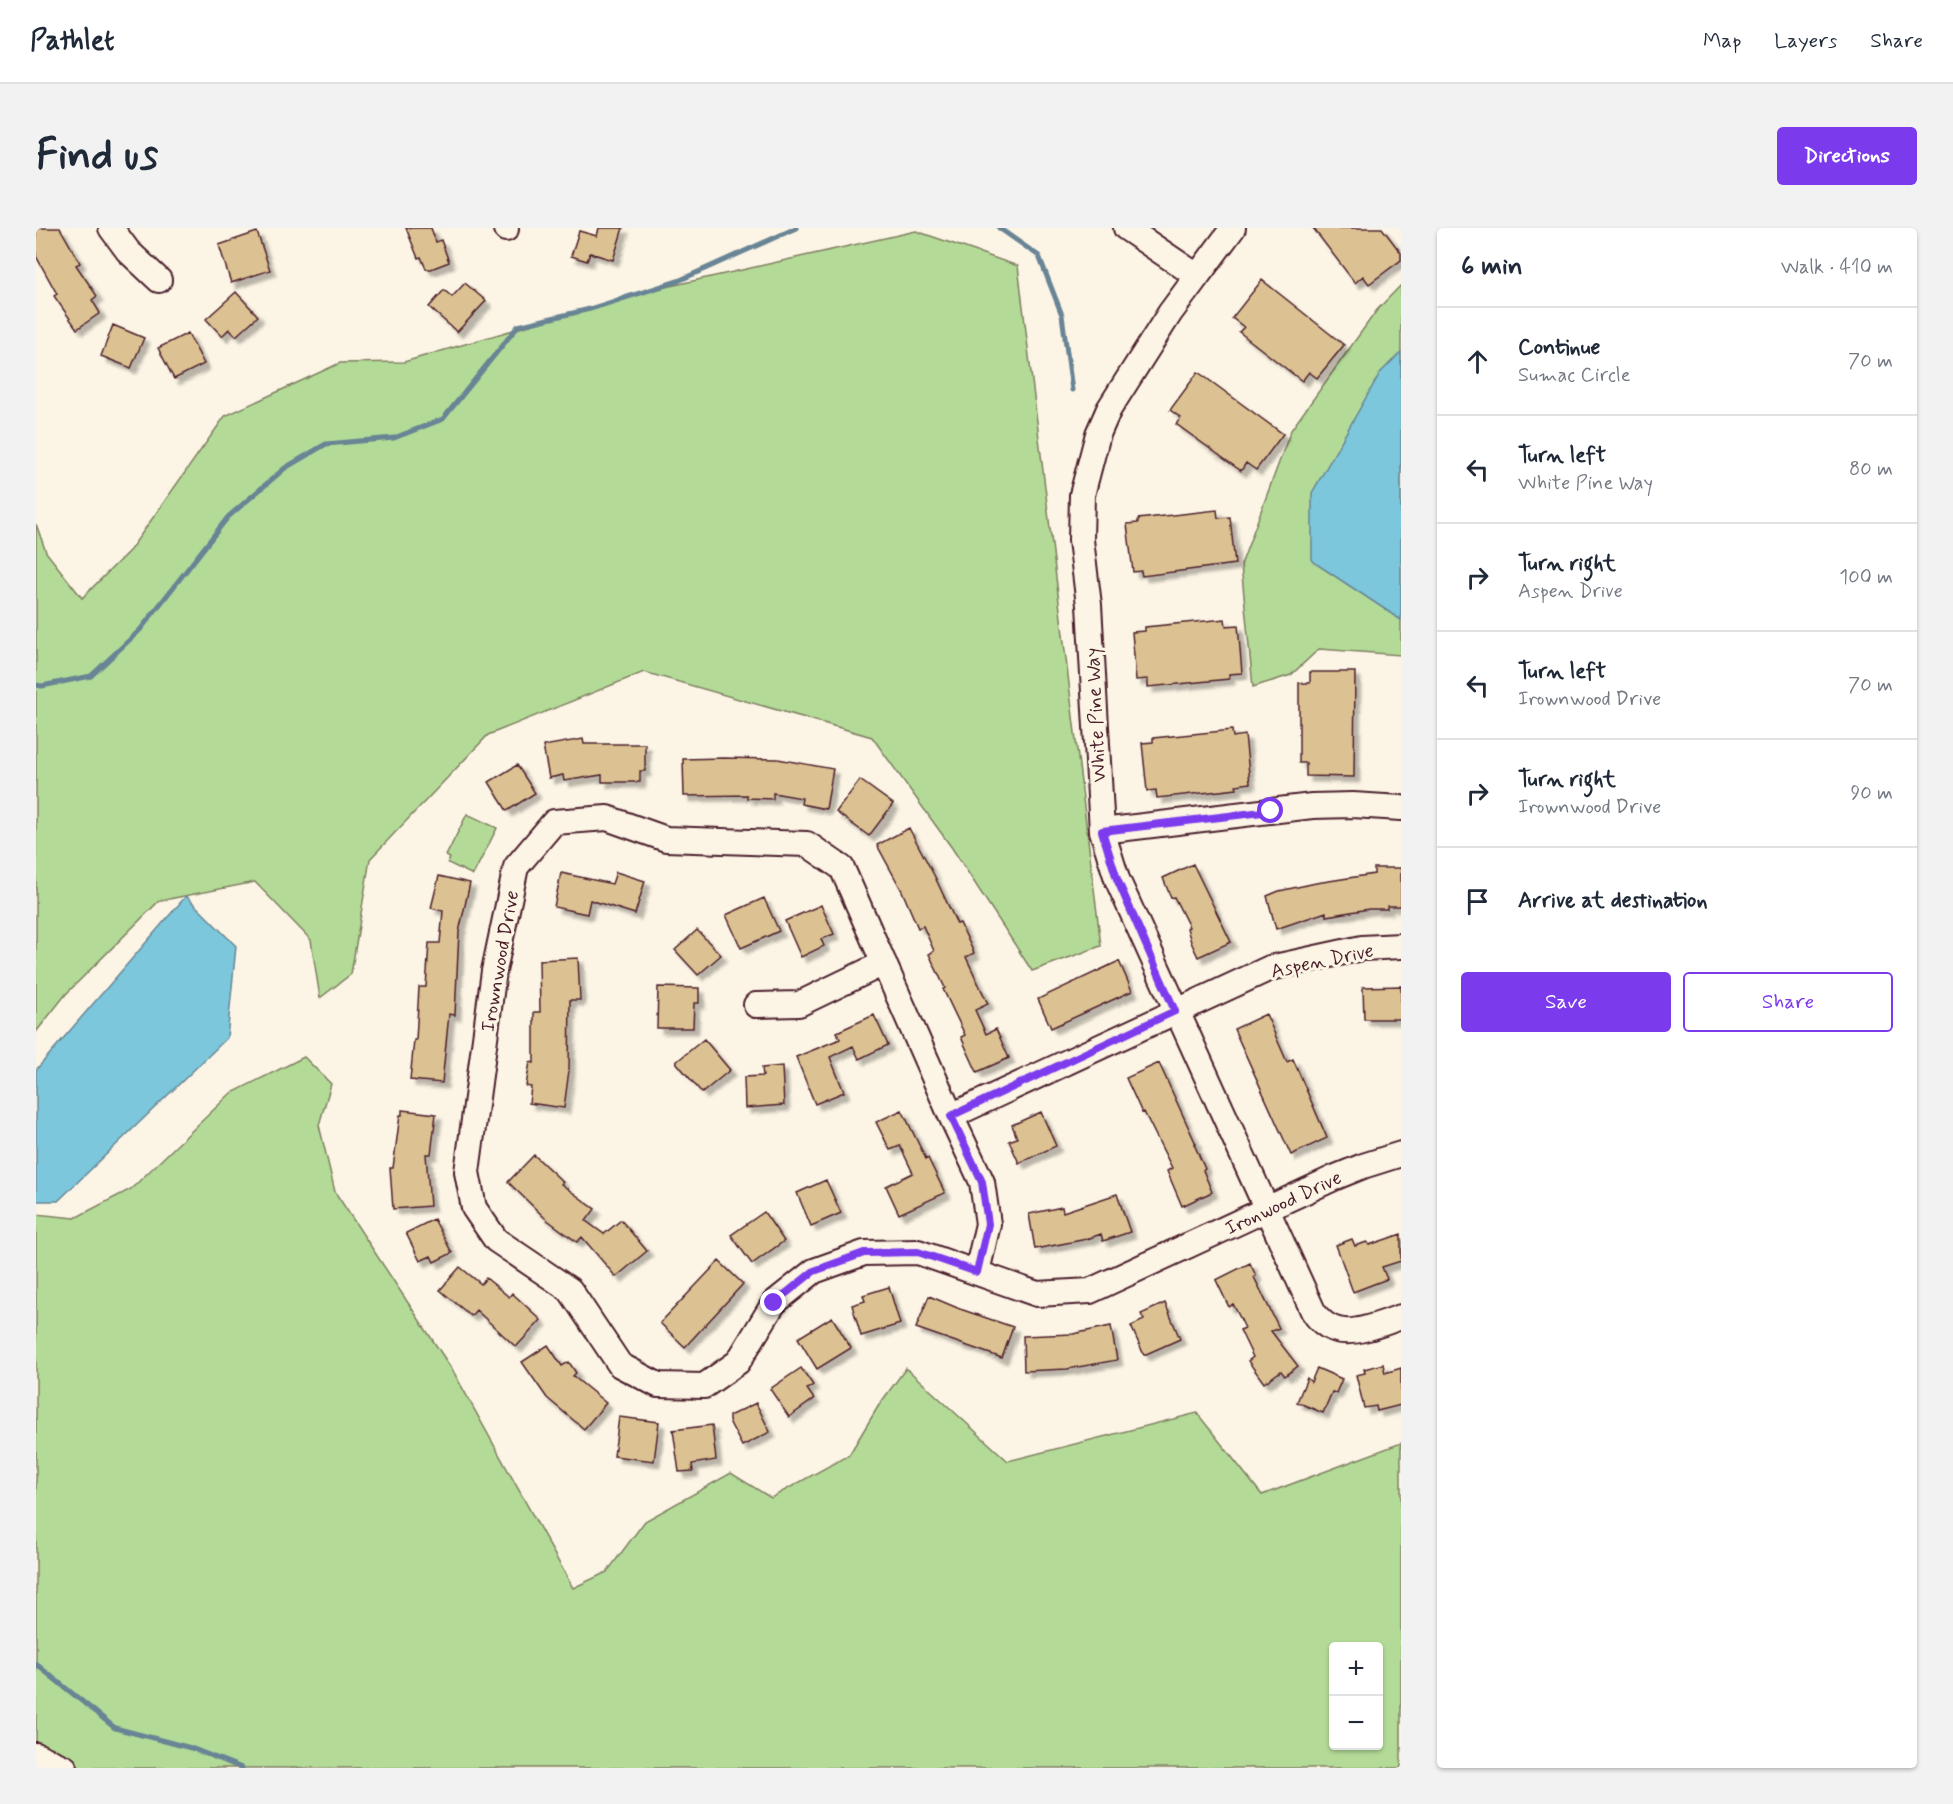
<!DOCTYPE html>
<meta charset="utf-8">
<style>
body{margin:0;font-family:Mynerve,sans-serif;background:#f2f2f3;color:#1f2937}
.controls{position:absolute;right:18px;bottom:18px;display:grid;overflow:hidden;border-radius:6px;box-shadow:0 2px 4px #0004}
.controls button{width:54px;height:54px;display:grid;place-items:center;padding:0;border:0;border-bottom:2px solid #e0e1e3;background:#fff;color:#1f2937;font:30px sans-serif}
.stop{position:absolute;width:18px;height:18px;margin:-14px;border:4px solid #7c3aed;border-radius:50%;background:#fff}
.stop.end{background:#7c3aed;border-color:#fff;box-shadow:0 2px 6px #0008}
.list{margin:0;padding:0;list-style:none}
h2{display:flex;justify-content:space-between;align-items:center;height:78px;margin:0;padding:0 24px;font-size:26px}
h2 small{font-size:20px;font-weight:400;color:#747a83}
.list li{display:grid;grid-template-columns:39px 1fr auto;gap:18px;align-items:center;box-sizing:border-box;height:108px;padding:0 24px;border-top:2px solid #e0e1e3}
.list b{display:block;font-size:22px;white-space:nowrap}
.list p{margin:0;font-size:20px;white-space:nowrap;color:#747a83}
.list em{font-size:20px;font-style:normal;color:#747a83}
.actions{display:flex;gap:12px;padding:18px 24px}
.actions a{flex:1;padding:14px 0;border:2px solid #7c3aed;border-radius:6px;text-align:center;font-size:21px;color:#7c3aed}
.actions .main{background:#7c3aed;color:#fff}
.icon{flex:none;width:33px;height:33px;fill:none;stroke:currentColor;stroke-width:2;stroke-linecap:round;stroke-linejoin:round}
.map{position:relative;flex:none;width:1365px;height:1540px;overflow:hidden;border-radius:6px}
header{display:flex;align-items:center;gap:36px;box-sizing:border-box;height:84px;padding:0 30px;background:#fff;border-bottom:2px solid #e0e1e3}
header strong{font-size:28px}
nav{display:flex;gap:33px;margin-inline-start:auto;font-size:21px}
.intro{display:flex;align-items:center;justify-content:space-between;box-sizing:border-box;height:144px;padding:0 36px}
h1{margin:0;font-size:42px}
.button{padding:15px 27px;border-radius:6px;background:#7c3aed;color:#fff;font-size:21px;font-weight:700}
main{display:flex;gap:36px;padding:0 36px}
aside{flex:1;background:#fff;border-radius:6px;box-shadow:0 2px 4px #0004}
.map>svg:first-child{display:block}
.green{fill:#b3db97;stroke:#7e7d61;stroke-width:1.5;fill-rule:evenodd}
.water{fill:#7cc7db;stroke:#688495;stroke-width:1.5}
.lines{fill:none;stroke-linecap:round;stroke-linejoin:round}
.stream{stroke:#688495;stroke-width:5}
.building{fill:#dcc292;stroke:#4a1f2b;stroke-width:1.5;filter:url(#shadow)}
.minor-casing{stroke:#4a1f2b;stroke-width:28}
.minor{stroke:#fcf5e5;stroke-width:24}
.route{stroke:#7c3aed;stroke-width:8}
.labels{text-anchor:middle;stroke-width:6;stroke-linejoin:round;paint-order:stroke}
.street-label{font-size:20px;fill:#4a1f2b;stroke:#fcf5e5}
</style>
<header>
<strong>Pathlet</strong>
<nav><a>Map</a><a>Layers</a><a>Share</a></nav>
</header>
<div class="intro"><h1>Find us</h1><a class="button">Directions</a></div>
<main>
<div class="map">
<svg width="1365" height="1540" viewBox="0 0 1365 1540">
<defs>
<filter id="shadow"><feDropShadow dx="5.5" dy="5.5" stdDeviation="1.5" flood-color="#0004"/></filter>
</defs>
<rect width="100%" height="100%" fill="#fcf5e5"/>
<filter id="ink" filterUnits="userSpaceOnUse"><feTurbulence type="fractalNoise" baseFrequency=".0167" numOctaves="2"/><feDisplacementMap in="SourceGraphic" scale="12" xChannelSelector="R" yChannelSelector="G"/><feConvolveMatrix kernelMatrix="1 2 1 2 8 2 1 2 1" color-interpolation-filters="sRGB"/></filter>
<g filter="url(#ink)">
<path class="green" d="M 880,3 L 982,38 L 1065,718 L 996,743 L 916,620 L 836,509 L 608,444 L 452,507 L 334,631 L 315,746 L 284,770 L 275,712 L 219,654 L 123,673 L 30,766 L 0,804 L 0,296 L 10,324 L 46,370 L 94,322 L 189,188 L 304,135 L 368,134 L 603,65 Z
M 1365,57 L 1365,427 L 1283,421 L 1255,447 L 1217,459 L 1205,337 L 1255,202 L 1341,82 Z
M 431,586 L 461,600 L 437,647 L 412,635 L 414,630 L 410,628 Z
M 268,829 L 295,856 L 283,897 L 299,964 L 417,1143 L 537,1360 L 571,1344 L 609,1293 L 695,1245 L 735,1270 L 813,1227 L 843,1177 L 870,1140 L 972,1233 L 1161,1185 L 1226,1267 L 1365,1215 L 1365,1540 L 0,1540 L 0,986 L 39,990 L 95,961 L 194,866 ZM 1298,1418 L 1342,1418 L 1342,1518 L 1298,1518 Z"/>
<path class="water" d="M 1365,124 L 1365,392 L 1276,333 L 1276,265 L 1344,145 Z
M 150,668 L 200,718 L 191,810 L 22,973 L 0,973 L 0,842 Z"/>
<g class="lines">
<path class="stream" d="M 963,0 L 1003,28 L 1026,87 L 1036,162
M 0,457 L 6,458 L 55,448 L 104,402 L 192,289 L 249,240 L 290,216 L 358,210 L 407,191 L 482,98 L 554,81 L 642,53 L 760,0
M 0,1436 L 79,1500 L 155,1520 L 206,1540"/>
</g>
<path class="building" d="M 0,0 L 24,0 L 44,35 L 40,37 L 61,68 L 56,72 L 64,85 L 41,101 L 18,68 L 21,66 L 0,28 Z
M 370,0 L 395,0 L 400,14 L 405,12 L 413,34 L 395,41 L 390,41 L 385,29 L 382,30 Z
M 563,0 L 587,0 L 577,32 L 554,25 L 551,33 L 535,28 L 543,3 L 561,8 Z
M 1277,0 L 1346,0 L 1365,25 L 1365,32 L 1333,56 L 1327,48 L 1319,55 Z
M 221,4 L 234,42 L 195,55 L 183,17 Z
M 1226,52 L 1308,117 L 1281,150 L 1273,144 L 1266,153 L 1203,104 L 1208,99 L 1196,90 Z
M 429,55 L 450,73 L 421,104 L 393,79 L 408,62 L 416,69 Z
M 200,64 L 222,88 L 200,108 L 193,101 L 186,108 L 170,91 Z
M 77,97 L 108,110 L 95,140 L 65,128 Z
M 152,105 L 168,136 L 138,151 L 122,120 Z
M 1162,144 L 1247,206 L 1220,242 L 1210,235 L 1205,243 L 1140,196 L 1145,190 L 1134,182 Z
M 1181,282 L 1182,290 L 1194,289 L 1199,336 L 1106,348 L 1105,343 L 1097,344 L 1091,296 L 1102,295 L 1102,291 Z
M 1189,391 L 1190,398 L 1202,397 L 1206,445 L 1193,446 L 1193,451 L 1112,459 L 1112,451 L 1100,452 L 1096,404 L 1109,403 L 1109,399 Z
M 1274,444 L 1319,444 L 1318,549 L 1270,548 L 1270,535 L 1263,535 L 1263,455 L 1274,455 Z
M 1196,502 L 1197,509 L 1209,507 L 1214,555 L 1200,557 L 1201,561 L 1121,570 L 1120,562 L 1111,563 L 1106,515 L 1117,514 L 1117,510 Z
M 547,511 L 548,516 L 609,516 L 609,543 L 604,543 L 604,554 L 566,554 L 566,547 L 528,553 L 527,547 L 513,550 L 507,518 Z
M 687,530 L 742,531 L 797,541 L 790,581 L 765,576 L 766,570 L 737,565 L 737,571 L 711,570 L 711,567 L 648,568 L 647,531 Z
M 481,537 L 499,565 L 471,583 L 453,554 Z
M 824,552 L 857,576 L 833,608 L 800,584 Z
M 873,600 L 898,647 L 921,696 L 924,695 L 938,725 L 930,729 L 952,776 L 939,782 L 950,806 L 960,801 L 973,830 L 941,844 L 925,809 L 929,807 L 907,761 L 909,760 L 893,726 L 898,723 L 887,698 L 882,700 L 866,663 L 841,617 Z
M 1157,636 L 1195,714 L 1162,729 L 1155,714 L 1151,700 L 1153,699 L 1138,669 L 1135,670 L 1127,650 Z
M 1338,640 L 1365,640 L 1365,678 L 1351,678 L 1351,681 L 1333,681 L 1290,688 L 1290,684 L 1240,701 L 1231,668 L 1243,663 L 1280,655 L 1338,646 Z
M 580,644 L 609,653 L 599,686 L 554,672 L 551,686 L 518,679 L 525,645 L 576,656 Z
M 403,648 L 434,655 L 423,704 L 419,787 L 413,786 L 406,855 L 374,852 L 378,812 L 380,812 L 383,759 L 390,759 L 393,715 L 404,715 L 407,683 L 395,680 Z
M 728,670 L 743,703 L 705,720 L 690,687 Z
M 785,677 L 798,706 L 785,711 L 788,718 L 765,729 L 749,693 Z
M 661,702 L 685,727 L 662,747 L 639,722 Z
M 542,730 L 544,772 L 534,772 L 533,842 L 528,880 L 493,875 L 495,859 L 490,858 L 494,834 L 498,835 L 498,784 L 504,784 L 503,732 Z
M 1083,733 L 1096,763 L 1015,800 L 1002,771 Z
M 1365,758 L 1365,791 L 1328,791 L 1327,759 Z
M 622,759 L 663,760 L 663,775 L 658,775 L 657,800 L 621,800 Z
M 1230,786 L 1251,834 L 1257,831 L 1291,910 L 1255,927 L 1198,801 Z
M 838,787 L 852,817 L 823,831 L 817,818 L 794,829 L 808,864 L 779,876 L 760,829 L 804,811 L 801,804 Z
M 668,811 L 694,842 L 666,865 L 640,834 Z
M 1123,835 L 1160,916 L 1158,916 L 1169,941 L 1167,942 L 1176,964 L 1146,978 L 1131,943 L 1136,940 L 1108,884 L 1106,885 L 1090,850 Z
M 746,838 L 748,877 L 709,880 L 708,849 L 727,848 L 726,840 Z
M 366,882 L 400,886 L 395,926 L 390,926 L 394,978 L 357,981 L 354,940 L 357,940 L 364,887 L 366,887 Z
M 866,882 L 890,931 L 892,930 L 909,965 L 863,986 L 850,958 L 877,945 L 864,918 L 854,922 L 840,894 Z
M 1005,884 L 1020,918 L 983,935 L 973,913 L 981,910 L 976,897 Z
M 498,927 L 527,954 L 525,956 L 559,981 L 550,993 L 568,1006 L 585,992 L 611,1023 L 580,1049 L 546,1009 L 541,1014 L 510,991 L 472,954 Z
M 790,952 L 805,985 L 775,998 L 761,965 Z
M 1081,966 L 1094,1004 L 1067,1013 L 1065,1006 L 1051,1011 L 999,1021 L 993,986 L 1026,979 L 1027,984 Z
M 728,984 L 748,1013 L 716,1036 L 695,1007 Z
M 398,991 L 416,1025 L 398,1034 L 395,1028 L 384,1033 L 370,1005 Z
M 1365,1006 L 1365,1033 L 1346,1039 L 1351,1051 L 1317,1064 L 1300,1017 L 1316,1011 L 1319,1018 L 1331,1014 L 1333,1017 Z
M 683,1033 L 707,1056 L 649,1119 L 624,1095 Z
M 1214,1035 L 1220,1048 L 1218,1049 L 1243,1100 L 1235,1103 L 1262,1138 L 1249,1148 L 1245,1143 L 1228,1155 L 1212,1133 L 1217,1129 L 1204,1102 L 1209,1100 L 1197,1076 L 1193,1079 L 1180,1052 Z
M 424,1039 L 445,1056 L 450,1050 L 473,1069 L 476,1065 L 505,1092 L 480,1119 L 440,1082 L 435,1088 L 404,1062 Z
M 853,1059 L 864,1096 L 825,1108 L 816,1077 L 829,1073 L 827,1067 Z
M 893,1068 L 924,1081 L 977,1099 L 966,1130 L 880,1100 Z
M 1129,1075 L 1144,1111 L 1108,1127 L 1095,1098 L 1108,1092 L 1105,1086 Z
M 796,1089 L 815,1120 L 781,1141 L 762,1110 Z
M 1075,1098 L 1081,1132 L 1031,1141 L 988,1143 L 987,1108 L 1037,1106 Z
M 512,1117 L 526,1138 L 533,1134 L 540,1145 L 537,1148 L 570,1175 L 548,1201 L 511,1170 L 486,1134 Z
M 1347,1136 L 1349,1145 L 1365,1140 L 1365,1177 L 1341,1183 L 1340,1178 L 1328,1180 L 1320,1147 L 1329,1145 L 1328,1141 Z
M 765,1140 L 777,1157 L 771,1161 L 778,1171 L 753,1189 L 734,1161 Z
M 1281,1140 L 1306,1151 L 1300,1165 L 1296,1164 L 1287,1185 L 1261,1174 L 1271,1150 L 1275,1154 Z
M 720,1175 L 734,1204 L 706,1218 L 693,1193 L 693,1188 Z
M 583,1189 L 623,1194 L 618,1233 L 578,1228 Z
M 676,1197 L 680,1232 L 656,1236 L 657,1243 L 643,1244 L 637,1202 Z"/>
<g class="lines">
<defs>
<path id="minor" d="M 75,0 L 92,23 L 123,52
M 470,0 L 470,1
M 1090,0 L 1161,48
M 1197,0 L 1134,85 L 1073,181 L 1062,206 L 1046,267 L 1045,312 L 1053,377 L 1066,603 L 1081,651 L 1277,1083 C 1299,1118 1334,1099 1365,1089
M 1066,603 L 1276,578 L 1317,577 L 1365,580
M 720,777 L 763,776 L 848,735
M 915,888 L 1234,740 L 1326,720 L 1365,718
M 941,1044 L 952,996 L 946,954 L 915,888 L 806,640 L 771,616 L 630,611 L 571,590 L 518,594 L 480,639 L 458,743 L 431,944 L 438,980 L 460,1012 L 534,1062 L 584,1137 L 622,1157 L 668,1158 L 702,1134 L 738,1075 L 778,1043 L 828,1025 L 882,1024 L 1001,1066 L 1054,1063 L 1300,949 L 1327,938 L 1365,926
M 0,1527 L 29,1540"/>
</defs>
<use href="#minor" class="minor-casing"/>
<use href="#minor" class="minor"/>
</g>
</g>
<g class="lines" filter="url(#ink)">
<path class="route" d="M 738,1075 L 778,1043 L 828,1025 L 882,1024 L 941,1044 L 952,996 L 946,954 L 915,888 L 1139,783 L 1081,651 L 1066,603 L 1235,583"/>
</g>
<g class="labels">
<g class="street-label">
<text transform="translate(1059 487) rotate(-93)" y="7">White Pine Way</text>
<text transform="translate(1286 732) rotate(-12)" y="7">Aspen Drive</text>
<text transform="translate(463 733) rotate(-80)" y="7">Irownwood Drive</text>
<text transform="translate(1247 974) rotate(-25)" y="7">Ironwood Drive</text>
</g>
</g>
</svg>
<div class="controls">
<button>+</button>
<button>−</button>
</div>
<div class="stop" style="left:1235px;top:583px"></div>
<div class="stop end" style="left:738px;top:1075px"></div>
</div>
<aside>
<h2>6 min<small>Walk · 410 m</small></h2>
<ul class="list">
<li><svg class="icon" aria-label="ahead" viewBox="0 0 24 24"><path d="M12 20V5M6 11l6-6 6 6"/></svg><div><b>Continue</b><p>Sumac Circle</p></div><em>70 m</em></li>
<li><svg class="icon" aria-label="left" viewBox="0 0 24 24"><path d="M17 20v-9H6M10 6l-5 5 5 5"/></svg><div><b>Turn left</b><p>White Pine Way</p></div><em>80 m</em></li>
<li><svg class="icon" aria-label="right" viewBox="0 0 24 24"><path d="M7 20v-9h11M14 6l5 5-5 5"/></svg><div><b>Turn right</b><p>Aspen Drive</p></div><em>100 m</em></li>
<li><svg class="icon" aria-label="left" viewBox="0 0 24 24"><path d="M17 20v-9H6M10 6l-5 5 5 5"/></svg><div><b>Turn left</b><p>Irownwood Drive</p></div><em>70 m</em></li>
<li><svg class="icon" aria-label="right" viewBox="0 0 24 24"><path d="M7 20v-9h11M14 6l5 5-5 5"/></svg><div><b>Turn right</b><p>Irownwood Drive</p></div><em>90 m</em></li>
<li><svg class="icon" aria-label="arrive" viewBox="0 0 24 24"><path d="M6 21V4h12l-3 4 3 4H6"/></svg><div><b>Arrive at destination</b></div></li>
</ul>
<div class="actions"><a class="main">Save</a><a>Share</a></div>
</aside>
</main>
